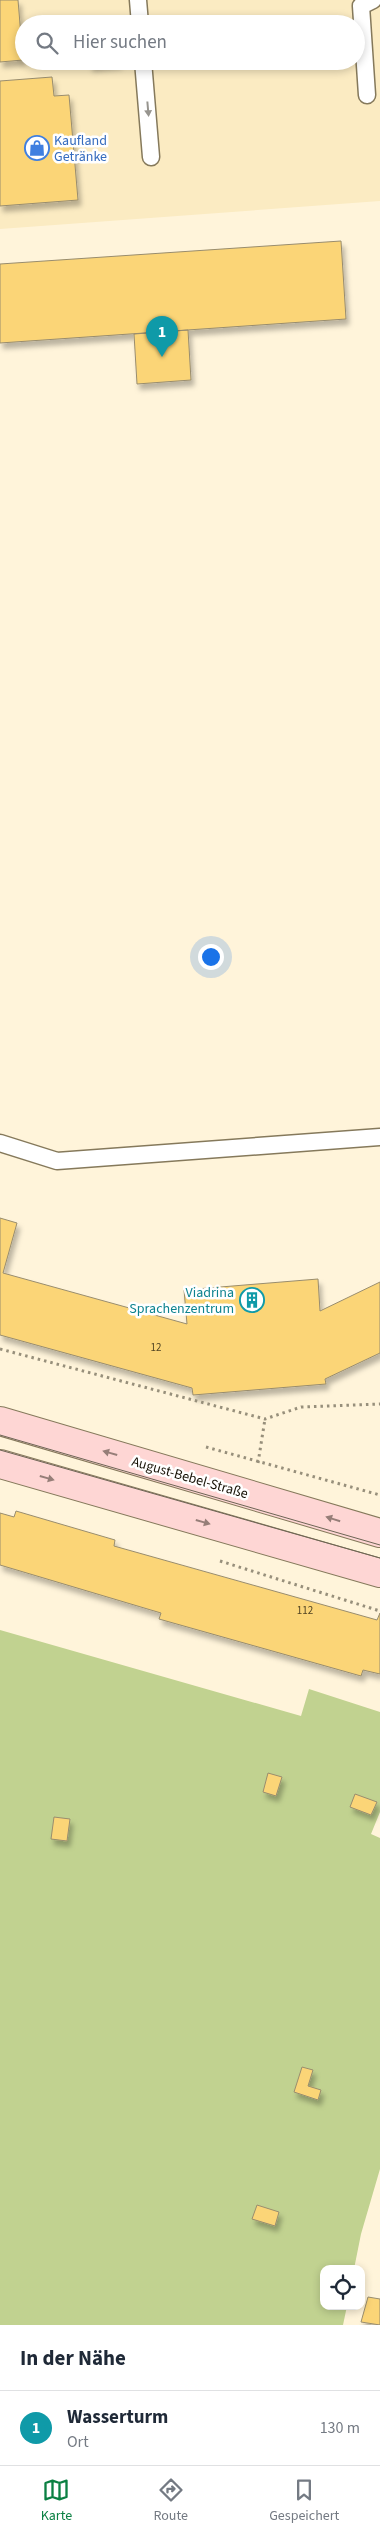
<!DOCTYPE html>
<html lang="de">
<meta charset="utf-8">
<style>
body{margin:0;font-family:"Source Sans 3",sans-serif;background:#f2f2f3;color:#1f2937}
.controls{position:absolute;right:15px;bottom:15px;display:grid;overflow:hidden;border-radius:10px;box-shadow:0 2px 8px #0003}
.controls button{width:45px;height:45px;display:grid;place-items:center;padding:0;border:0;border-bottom:1px solid #e0e1e3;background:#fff;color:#1f2937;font:25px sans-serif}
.you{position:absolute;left:210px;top:956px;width:18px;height:18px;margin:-12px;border:4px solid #fff;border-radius:50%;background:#1a73e8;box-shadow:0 0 0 8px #1a73e833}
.badge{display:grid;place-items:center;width:32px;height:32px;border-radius:50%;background:#0b8043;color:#fff;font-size:16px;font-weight:700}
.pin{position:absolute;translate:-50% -41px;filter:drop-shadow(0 1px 2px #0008)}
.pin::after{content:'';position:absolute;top:26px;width:18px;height:15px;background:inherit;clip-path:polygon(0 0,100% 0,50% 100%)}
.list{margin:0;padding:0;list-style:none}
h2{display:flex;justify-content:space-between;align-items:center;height:65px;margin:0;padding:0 20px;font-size:21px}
h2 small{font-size:16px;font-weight:400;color:#747a83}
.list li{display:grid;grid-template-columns:32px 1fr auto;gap:15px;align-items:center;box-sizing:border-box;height:75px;padding:0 20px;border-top:1px solid #e0e1e3}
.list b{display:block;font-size:19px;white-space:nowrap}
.list p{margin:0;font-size:16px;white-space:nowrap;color:#747a83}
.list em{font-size:16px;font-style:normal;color:#747a83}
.icon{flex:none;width:28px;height:28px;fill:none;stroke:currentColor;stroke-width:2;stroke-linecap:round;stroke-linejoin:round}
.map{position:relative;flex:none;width:380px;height:2325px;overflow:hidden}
.search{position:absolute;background:#fff;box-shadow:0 2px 8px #0003;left:15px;right:15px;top:15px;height:55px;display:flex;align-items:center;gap:12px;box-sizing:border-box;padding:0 18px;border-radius:28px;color:#747a83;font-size:19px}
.sheet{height:140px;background:#fff}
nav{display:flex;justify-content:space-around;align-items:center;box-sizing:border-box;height:70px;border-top:1px solid #e0e1e3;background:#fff;font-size:14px;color:#747a83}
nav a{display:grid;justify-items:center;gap:2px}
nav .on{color:#0b8043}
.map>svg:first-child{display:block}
.built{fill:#fbebc2;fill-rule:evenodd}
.green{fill:#c1d290}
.building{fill:#fbd577;stroke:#998d6e;filter:url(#shadow)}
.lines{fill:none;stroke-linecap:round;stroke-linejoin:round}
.lane-casing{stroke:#85795b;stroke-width:19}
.secondary-casing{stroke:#85795b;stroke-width:30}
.path{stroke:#978f7b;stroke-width:3;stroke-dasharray:2.5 4;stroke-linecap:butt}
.lane{stroke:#fff;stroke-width:16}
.secondary{stroke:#fed6d4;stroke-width:28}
.tram{stroke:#6d6554;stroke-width:1}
.oneway{fill:#97958f}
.oneway2{fill:#967e78}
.labels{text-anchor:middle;stroke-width:5;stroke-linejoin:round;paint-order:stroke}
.number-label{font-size:11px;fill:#514423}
.shop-label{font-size:14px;fill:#366cbe;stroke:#fff;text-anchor:start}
.culture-label{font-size:14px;fill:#0d838f;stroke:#fff;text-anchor:end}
.street-label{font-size:14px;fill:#181307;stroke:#fff}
</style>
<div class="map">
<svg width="380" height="2325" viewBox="0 0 380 2325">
<defs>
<filter id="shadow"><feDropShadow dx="3" dy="5.5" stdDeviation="2.5" flood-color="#0004"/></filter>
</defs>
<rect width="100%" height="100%" fill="#fff4da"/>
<path class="built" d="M 0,0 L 380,0 L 380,201 L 0,229 ZM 24,24 L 356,24 L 356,61 L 24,61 Z"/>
<path class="green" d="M 0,1630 L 301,1716 L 309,1689 L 380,1712 L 380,1812 L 371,1834 L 380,1838 L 380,2169 L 361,2234 L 354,2269 L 324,2269 L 324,2306 L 347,2306 L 343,2325 L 0,2325 Z"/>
<path class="building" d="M 0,0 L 18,0 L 23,60 L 0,62 Z
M 90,61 L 119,61 L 119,63 L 90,66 Z
M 52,77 L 54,96 L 69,95 L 78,200 L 0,206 L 0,81 Z
M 341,241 L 346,319 L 0,343 L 0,264 Z
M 188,330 L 191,380 L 137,384 L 134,334 Z
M 0,1218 L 17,1223 L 3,1273 L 187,1324 L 184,1290 L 318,1279 L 320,1311 L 380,1282 L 380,1353 L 325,1379 L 326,1384 L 193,1395 L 192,1388 L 0,1335 Z
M 16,1511 L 115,1540 L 114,1546 L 377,1620 L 380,1613 L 380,1674 L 363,1670 L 361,1676 L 159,1619 L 161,1613 L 0,1565 L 0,1513 L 14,1517 Z
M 268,1773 L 282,1777 L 276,1796 L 263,1792 Z
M 355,1794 L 377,1802 L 371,1815 L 350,1807 Z
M 54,1817 L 70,1819 L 67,1841 L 51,1839 Z
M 302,2067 L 313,2070 L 308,2086 L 321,2090 L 318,2100 L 294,2092 Z
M 257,2205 L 279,2212 L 275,2226 L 252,2219 Z
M 368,2297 L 380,2299 L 380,2325 L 361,2322 Z"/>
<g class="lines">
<defs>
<path id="lane" d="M 138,0 L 140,24
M 143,61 L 151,157
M 367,95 L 361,6 L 373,0
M 0,1143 L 57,1161 L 380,1137"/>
<path id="secondary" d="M 0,1421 L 380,1533
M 0,1464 L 380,1573"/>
</defs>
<use href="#lane" class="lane-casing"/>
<use href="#secondary" class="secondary-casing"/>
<path class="path" d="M 0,1349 L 265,1419 L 301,1407 L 380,1404
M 206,1447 L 380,1495
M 258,1463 L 265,1419
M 220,1561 L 380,1611"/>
<use href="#lane" class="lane"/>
<use href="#secondary" class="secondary"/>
<path class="tram" d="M 0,1435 L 380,1545
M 0,1450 L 380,1558"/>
</g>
<defs><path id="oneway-solid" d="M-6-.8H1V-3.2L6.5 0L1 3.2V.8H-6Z" transform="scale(1.25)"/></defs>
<use class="oneway" href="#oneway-solid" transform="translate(148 109) rotate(85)"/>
<g class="oneway2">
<use href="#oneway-solid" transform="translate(110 1453) rotate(-164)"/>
<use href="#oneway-solid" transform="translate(47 1478) rotate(16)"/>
<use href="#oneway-solid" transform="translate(333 1519) rotate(-163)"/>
<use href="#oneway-solid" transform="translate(203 1522) rotate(16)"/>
</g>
<defs>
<symbol id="shop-ring" viewBox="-11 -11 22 22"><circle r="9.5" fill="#fff" stroke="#3f7fe0" stroke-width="1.5"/><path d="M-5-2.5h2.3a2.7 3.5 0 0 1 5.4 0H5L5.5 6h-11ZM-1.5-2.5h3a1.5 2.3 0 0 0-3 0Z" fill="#3f7fe0"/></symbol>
<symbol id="building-ring" viewBox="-11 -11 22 22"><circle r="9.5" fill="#fff" stroke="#0f9aa8" stroke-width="1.5"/><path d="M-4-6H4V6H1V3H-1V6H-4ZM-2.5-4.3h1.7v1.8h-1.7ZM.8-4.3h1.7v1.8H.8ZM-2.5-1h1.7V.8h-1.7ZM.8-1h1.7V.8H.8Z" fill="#0f9aa8"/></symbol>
</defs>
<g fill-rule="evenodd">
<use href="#shop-ring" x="23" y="134" width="28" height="28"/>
<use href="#building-ring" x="238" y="1286" width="28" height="28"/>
</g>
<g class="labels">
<g class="number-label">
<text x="156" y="1351">12</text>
<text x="305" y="1614">112</text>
</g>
<g class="shop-label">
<text x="54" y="145">Kaufland<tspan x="54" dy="16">Getränke</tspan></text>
</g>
<g class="culture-label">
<text x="234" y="1297">Viadrina<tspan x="234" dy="16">Sprachenzentrum</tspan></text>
</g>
<g class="street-label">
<text transform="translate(190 1477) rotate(16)" y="5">August-Bebel-Straße</text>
</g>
</g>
</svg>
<div class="controls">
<button><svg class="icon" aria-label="locate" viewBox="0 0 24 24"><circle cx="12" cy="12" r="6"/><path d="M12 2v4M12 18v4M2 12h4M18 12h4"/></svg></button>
</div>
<div class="you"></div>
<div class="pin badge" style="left:162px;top:357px;background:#0f9aa8">1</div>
<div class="search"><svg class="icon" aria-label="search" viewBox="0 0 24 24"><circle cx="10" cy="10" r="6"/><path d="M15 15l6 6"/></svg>Hier suchen</div>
</div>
<section class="sheet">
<h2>In der Nähe<small></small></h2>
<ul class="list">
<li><span class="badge" style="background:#0f9aa8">1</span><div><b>Wasserturm</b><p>Ort</p></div><em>130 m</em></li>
</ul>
</section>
<nav>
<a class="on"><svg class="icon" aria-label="map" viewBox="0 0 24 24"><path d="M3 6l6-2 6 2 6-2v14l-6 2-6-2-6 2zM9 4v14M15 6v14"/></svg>Karte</a>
<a><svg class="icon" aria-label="directions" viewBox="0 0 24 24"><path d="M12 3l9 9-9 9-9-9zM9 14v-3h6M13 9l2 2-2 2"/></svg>Route</a>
<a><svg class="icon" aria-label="saved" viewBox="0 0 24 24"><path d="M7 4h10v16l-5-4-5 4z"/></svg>Gespeichert</a>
</nav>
